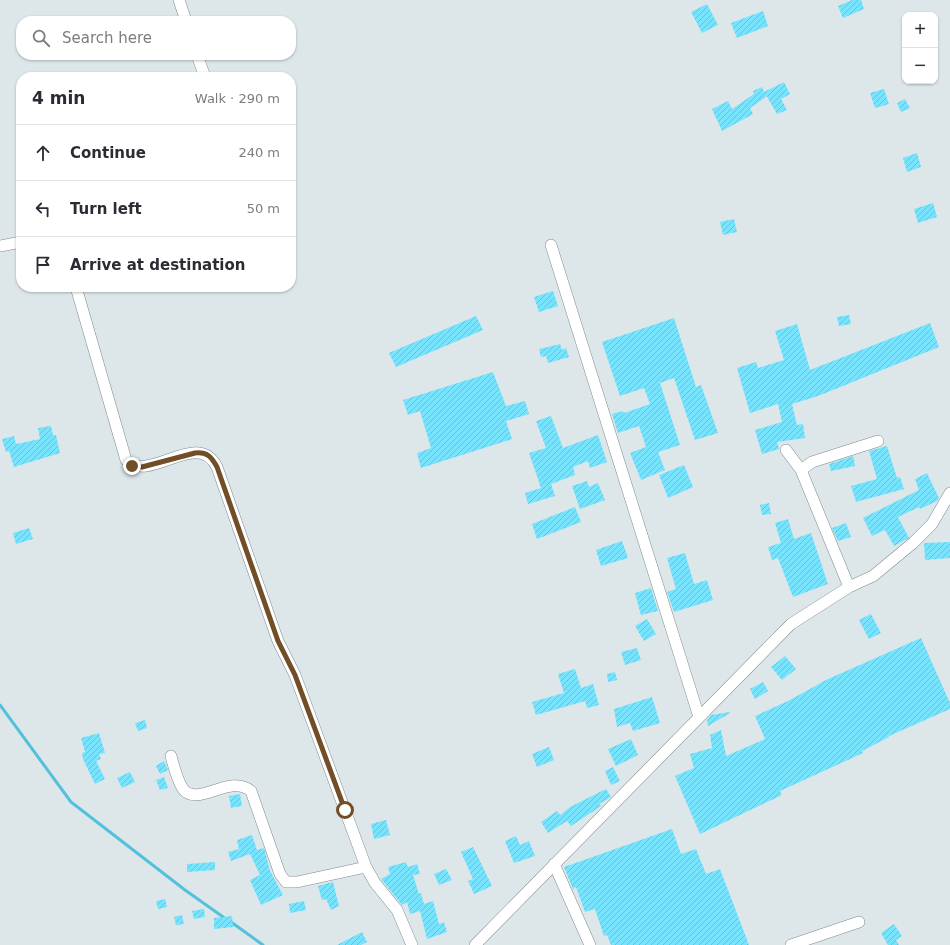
<!DOCTYPE html>
<meta charset="utf-8">
<style>
body{margin:0;font-family:"DejaVu Sans",sans-serif;background:#f2f2f3;color:#2b2b33}
.controls{position:absolute;right:12px;top:12px;display:grid;overflow:hidden;border-radius:8px;box-shadow:0 1px 3px #0004}
.controls button{width:36px;height:36px;display:grid;place-items:center;padding:0;border:0;border-bottom:1px solid #e1e1e2;background:#fff;color:#2b2b33;font:20px sans-serif}
.stop{position:absolute;width:12px;height:12px;margin:-9px;border:3px solid #724e28;border-radius:50%;background:#fff}
.stop.end{background:#724e28;border-color:#fff;box-shadow:0 1px 4px #0008}
.list{margin:0;padding:0;list-style:none}
h2{display:flex;justify-content:space-between;align-items:center;height:52px;margin:0;padding:0 16px;font-size:17px}
h2 small{font-size:13px;font-weight:400;color:#7c7c81}
.list li{display:grid;grid-template-columns:26px 1fr auto;gap:12px;align-items:center;box-sizing:border-box;height:56px;padding:0 16px;border-top:1px solid #e1e1e2}
.list b{display:block;font-size:15px;white-space:nowrap}
.list em{font-size:13px;font-style:normal;color:#7c7c81}
.icon{flex:none;width:22px;height:22px;fill:none;stroke:currentColor;stroke-width:2;stroke-linecap:round;stroke-linejoin:round}
.map{position:relative;flex:none;width:950px;height:945px;overflow:hidden}
.search{position:absolute;background:#fff;box-shadow:0 1px 3px #0004;left:16px;top:16px;width:280px;height:44px;display:flex;align-items:center;gap:10px;box-sizing:border-box;padding:0 14px;border-radius:16px;color:#7c7c81;font-size:15px}
.panel{position:absolute;background:#fff;box-shadow:0 1px 3px #0004;left:16px;top:72px;width:280px;height:220px;border-radius:16px}
.map>svg:first-child{display:block}
.lines{fill:none;stroke-linecap:round;stroke-linejoin:round}
.stream{stroke:#53c1db;stroke-width:3}
.building{fill:url(#building-hatch)}
.minor-casing{stroke:#818a8c;stroke-width:12}
.minor{stroke:#fff;stroke-width:11}
.route{stroke:#724e28;stroke-width:5}
</style>
<div class="map">
<svg width="950" height="945" viewBox="0 0 950 945">
<defs>
<pattern id="building-hatch" width="6" height="6" patternUnits="userSpaceOnUse"><rect width="6" height="6" fill="#77e3fd"/><path d="M-1 1l2-2M0 6l6-6M5 7l2-2" fill="none" stroke="#66c2d8"/></pattern>
</defs>
<rect width="100%" height="100%" fill="#dde7ea"/>
<g class="lines">
<path class="stream" d="M 0,705 L 71,802 L 185,890 L 226,919
M 231,922 L 263,945"/>
</g>
<path class="building" d="M 852,0 L 861,0 L 864,9 L 843,18 L 838,6 Z
M 707,4 L 718,25 L 702,33 L 691,12 Z
M 763,11 L 768,26 L 737,38 L 731,23 Z
M 784,82 L 790,94 L 781,99 L 787,110 L 777,114 L 766,95 L 766,97 L 750,108 L 753,114 L 722,131 L 712,109 L 728,101 L 732,109 L 754,94 L 753,91 L 762,87 L 764,92 Z
M 884,89 L 889,104 L 875,108 L 870,93 Z
M 905,99 L 910,108 L 901,112 L 897,103 Z
M 917,153 L 921,167 L 907,172 L 903,158 Z
M 933,203 L 937,217 L 918,223 L 914,209 Z
M 734,219 L 737,232 L 723,235 L 720,222 Z
M 553,291 L 558,306 L 539,312 L 534,297 Z
M 849,315 L 851,324 L 839,326 L 837,317 Z
M 476,316 L 483,330 L 396,367 L 389,353 Z
M 674,318 L 696,387 L 701,385 L 718,433 L 695,440 L 674,378 L 660,383 L 680,445 L 658,452 L 665,470 L 641,480 L 630,453 L 646,447 L 639,426 L 618,433 L 612,414 L 623,411 L 624,413 L 650,404 L 644,388 L 620,396 L 602,342 Z
M 930,323 L 939,347 L 818,396 L 792,404 L 797,425 L 803,424 L 805,438 L 777,442 L 779,449 L 762,454 L 755,430 L 782,422 L 778,404 L 750,413 L 737,368 L 756,362 L 758,368 L 784,360 L 775,331 L 797,324 L 810,370 Z
M 560,344 L 562,350 L 566,348 L 569,357 L 548,363 L 546,356 L 541,357 L 539,349 Z
M 493,372 L 506,406 L 525,401 L 529,414 L 506,421 L 512,439 L 421,468 L 417,453 L 431,448 L 420,411 L 408,415 L 403,400 Z
M 551,416 L 563,448 L 598,435 L 607,462 L 590,468 L 588,461 L 573,467 L 575,475 L 551,484 L 555,496 L 528,504 L 525,493 L 541,488 L 529,453 L 546,448 L 536,421 Z
M 51,426 L 53,435 L 56,435 L 60,453 L 14,467 L 9,451 L 6,452 L 2,439 L 14,436 L 16,444 L 40,439 L 38,428 Z
M 887,446 L 897,478 L 900,477 L 904,489 L 856,502 L 851,486 L 877,479 L 869,451 Z
M 853,456 L 855,466 L 831,471 L 829,464 Z
M 684,465 L 693,487 L 668,498 L 659,475 Z
M 927,473 L 939,498 L 937,501 L 920,509 L 919,507 L 898,517 L 909,538 L 894,546 L 885,530 L 872,536 L 863,518 L 919,490 L 915,479 Z
M 587,481 L 589,487 L 598,483 L 605,500 L 580,509 L 572,486 Z
M 769,503 L 771,514 L 762,515 L 760,505 Z
M 575,507 L 581,522 L 537,539 L 532,524 Z
M 788,519 L 794,539 L 811,533 L 828,584 L 793,597 L 778,558 L 772,560 L 768,547 L 781,543 L 775,523 Z
M 846,523 L 851,537 L 838,541 L 832,528 Z
M 29,528 L 33,539 L 16,544 L 13,533 Z
M 622,541 L 628,558 L 601,566 L 596,550 Z
M 950,542 L 950,558 L 925,560 L 924,543 Z
M 685,553 L 694,584 L 707,580 L 713,600 L 674,612 L 667,592 L 676,589 L 667,558 Z
M 651,588 L 658,611 L 641,615 L 635,593 Z
M 871,614 L 881,633 L 869,639 L 859,620 Z
M 647,619 L 656,634 L 644,641 L 635,626 Z
M 921,638 L 950,703 L 950,709 L 889,736 L 889,737 L 862,751 L 863,753 L 780,791 L 782,795 L 700,834 L 675,776 L 694,768 L 690,754 L 712,748 L 710,735 L 721,730 L 726,756 L 765,739 L 755,716 L 788,701 L 828,679 Z
M 637,648 L 641,660 L 625,665 L 621,652 Z
M 785,656 L 796,669 L 782,680 L 771,667 Z
M 575,669 L 581,688 L 593,684 L 599,705 L 587,708 L 585,701 L 536,715 L 532,702 L 564,693 L 558,674 Z
M 615,672 L 617,680 L 608,682 L 607,674 Z
M 763,682 L 768,691 L 755,699 L 750,689 Z
M 652,697 L 660,723 L 633,731 L 630,723 L 617,727 L 614,709 Z
M 730,712 L 730,713 L 708,726 L 707,720 L 711,715 Z
M 145,720 L 147,728 L 138,731 L 135,723 Z
M 99,733 L 105,753 L 99,754 L 101,759 L 96,761 L 105,779 L 95,784 L 83,759 L 82,753 L 85,752 L 81,738 Z
M 631,739 L 638,755 L 616,766 L 608,749 Z
M 549,747 L 554,760 L 537,767 L 532,754 Z
M 164,761 L 168,770 L 160,774 L 156,766 Z
M 613,767 L 620,781 L 611,785 L 605,771 Z
M 130,772 L 135,782 L 122,788 L 117,778 Z
M 164,777 L 168,788 L 160,790 L 156,780 Z
M 606,789 L 611,797 L 599,804 L 601,806 L 571,826 L 567,821 L 548,833 L 541,822 L 557,811 L 560,815 L 570,807 Z
M 240,794 L 242,806 L 231,808 L 229,796 Z
M 386,820 L 390,835 L 374,839 L 371,824 Z
M 672,829 L 681,854 L 696,849 L 706,874 L 720,869 L 749,945 L 611,945 L 607,935 L 604,936 L 595,909 L 585,912 L 576,887 L 573,889 L 564,867 Z
M 252,835 L 257,850 L 264,848 L 270,871 L 283,895 L 261,905 L 250,880 L 260,875 L 250,854 L 231,861 L 228,852 L 239,849 L 237,840 Z
M 516,836 L 520,845 L 529,841 L 535,856 L 514,863 L 505,841 Z
M 473,847 L 492,886 L 474,894 L 468,881 L 473,879 L 461,852 Z
M 215,862 L 215,870 L 187,872 L 187,864 Z
M 406,862 L 408,867 L 417,864 L 420,874 L 413,875 L 419,894 L 421,893 L 424,904 L 433,901 L 439,924 L 444,922 L 447,932 L 427,939 L 420,911 L 410,914 L 407,902 L 402,905 L 381,879 L 390,874 L 388,867 Z
M 446,869 L 452,880 L 439,885 L 434,874 Z
M 333,882 L 339,906 L 331,910 L 326,899 L 322,900 L 318,886 Z
M 165,899 L 167,907 L 158,909 L 156,901 Z
M 304,901 L 306,910 L 290,913 L 289,904 Z
M 204,909 L 205,917 L 194,919 L 192,911 Z
M 182,915 L 184,924 L 176,925 L 174,917 Z
M 232,916 L 233,927 L 214,929 L 214,918 Z
M 894,924 L 902,936 L 896,940 L 899,945 L 888,945 L 881,933 Z
M 362,932 L 367,942 L 361,945 L 337,945 Z"/>
<g class="lines">
<defs>
<path id="minor" d="M 179,0 L 186,21
M 197,55 L 205,77
M 551,245 L 699,717
M 0,246 L 21,242
M 76,287 L 126,460 C 151,484 197,428 217,467 L 278,641 L 295,675 L 366,867 L 375,883 L 397,910 L 412,945
M 786,450 L 801,470 L 849,587
M 801,470 L 812,462 L 878,441
M 171,756 C 174,767 177,780 183,789 C 198,808 230,773 251,791 L 280,874 L 286,882 L 297,882 L 366,867
M 554,864 L 590,945
M 475,945 L 791,624 L 849,587 L 873,576 L 913,543 L 932,524 L 950,493
M 791,945 L 859,922"/>
</defs>
<use href="#minor" class="minor-casing"/>
<use href="#minor" class="minor"/>
</g>
<g class="lines">
<path class="route" d="M 132,466 L 142,467 L 195,453 C 207,452 211,456 217,467 L 278,641 L 295,675 L 345,810"/>
</g>
</svg>
<div class="controls">
<button>+</button>
<button>−</button>
</div>
<div class="stop" style="left:345px;top:810px"></div>
<div class="stop end" style="left:132px;top:466px"></div>
<div class="search"><svg class="icon" aria-label="search" viewBox="0 0 24 24"><circle cx="10" cy="10" r="6"/><path d="M15 15l6 6"/></svg>Search here</div>
<section class="panel">
<h2>4 min<small>Walk · 290 m</small></h2>
<ul class="list">
<li><svg class="icon" aria-label="ahead" viewBox="0 0 24 24"><path d="M12 20V5M6 11l6-6 6 6"/></svg><div><b>Continue</b></div><em>240 m</em></li>
<li><svg class="icon" aria-label="left" viewBox="0 0 24 24"><path d="M17 20v-9H6M10 6l-5 5 5 5"/></svg><div><b>Turn left</b></div><em>50 m</em></li>
<li><svg class="icon" aria-label="arrive" viewBox="0 0 24 24"><path d="M6 21V4h12l-3 4 3 4H6"/></svg><div><b>Arrive at destination</b></div></li>
</ul>
</section>
</div>
